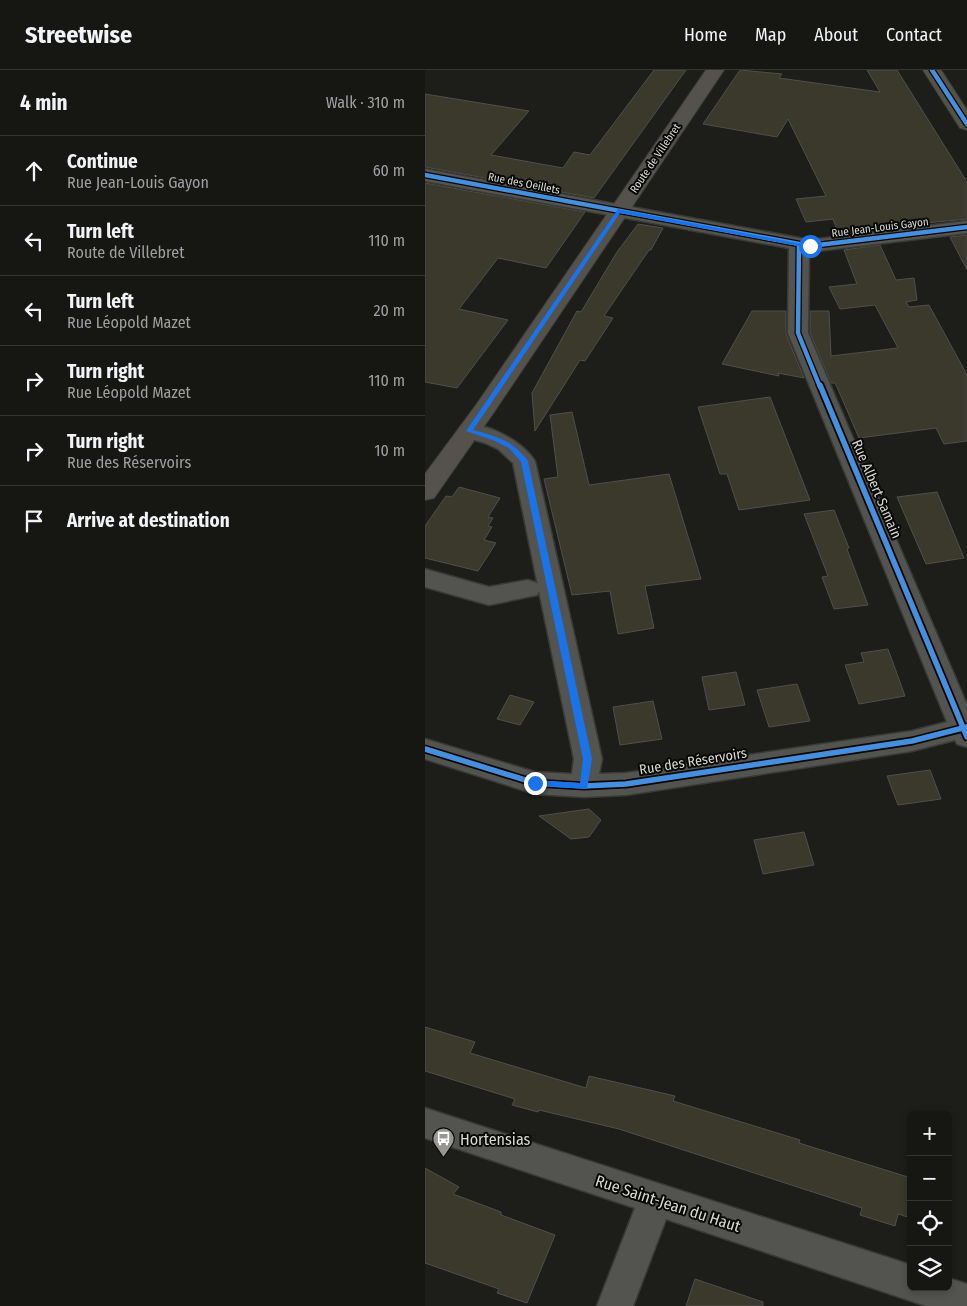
<!DOCTYPE html>
<meta charset="utf-8">
<style>
body{margin:0;font-family:"Fira Sans Condensed",sans-serif;background:#232321;color:#f1f3f6}
.controls{position:absolute;right:15px;bottom:15px;display:grid;overflow:hidden;border-radius:8px;box-shadow:0 2px 8px #0003}
.controls button{width:45px;height:45px;display:grid;place-items:center;padding:0;border:0;border-bottom:1px solid #353533;background:#161613;color:#f1f3f6;font:25px sans-serif}
.stop{position:absolute;width:15px;height:15px;margin:-11px;border:4px solid #1a73e8;border-radius:50%;background:#fff}
.stop.end{background:#1a73e8;border-color:#fff;box-shadow:0 1px 5px #0008}
.list{margin:0;padding:0;list-style:none}
h2{display:flex;justify-content:space-between;align-items:center;height:65px;margin:0;padding:0 20px;font-size:21px}
h2 small{font-size:16px;font-weight:400;color:#9e9fa0}
.list li{display:grid;grid-template-columns:32px 1fr auto;gap:15px;align-items:center;box-sizing:border-box;height:70px;padding:0 20px;border-top:1px solid #353533}
.list b{display:block;font-size:19px;white-space:nowrap}
.list p{margin:0;font-size:16px;white-space:nowrap;color:#9e9fa0}
.list em{font-size:16px;font-style:normal;color:#9e9fa0}
.icon{flex:none;width:28px;height:28px;fill:none;stroke:currentColor;stroke-width:2;stroke-linecap:round;stroke-linejoin:round}
.map{position:relative;flex:none;width:542px;height:1236px;overflow:hidden}
header{display:flex;align-items:center;gap:30px;box-sizing:border-box;height:70px;padding:0 25px;background:#161613;border-bottom:1px solid #353533}
header strong{font-size:24px}
nav{display:flex;gap:28px;margin-inline-start:auto;font-size:18px}
main{display:flex}
aside{flex:1;background:#161613}
.map>svg:first-child{display:block}
.building{fill:#3a392c;stroke:#4f4f4c}
.lines{fill:none;stroke-linecap:round;stroke-linejoin:round}
.minor-casing{stroke:#393936;stroke-width:3}
.secondary-casing{stroke:#393936;stroke-width:2}
.primary-casing{stroke:#393936;stroke-width:2}
.minor{fill:#535350;fill-rule:evenodd}
.secondary{fill:#54524b;fill-rule:evenodd}
.primary{fill:#535247;fill-rule:evenodd}
.cycleway-far1-casing{stroke:#080806;stroke-width:7}
.cycleway-casing{stroke:#080806;stroke-width:9}
.cycleway-far1{stroke:#468fdf;stroke-width:4.5}
.cycleway{stroke:#468fdf;stroke-width:5.5}
.route{fill:#1a73e8}
.labels{text-anchor:middle;stroke-width:4;stroke-linejoin:round;paint-order:stroke}
.far-street-label{font-size:11px;fill:#d8d7d2;stroke:#080806}
.street-label{font-size:14px;fill:#d8d7d2;stroke:#080806}
.near-poi-label{font-size:16px;fill:#d8d7d2;stroke:#080806;text-anchor:start}
.near-street-label{font-size:16px;fill:#d8d7d2;stroke:#080806}
</style>
<header>
<strong>Streetwise</strong>
<nav><a>Home</a><a>Map</a><a>About</a><a>Contact</a></nav>
</header>
<main>
<aside>
<h2>4 min<small>Walk · 310 m</small></h2>
<ul class="list">
<li><svg class="icon" aria-label="ahead" viewBox="0 0 24 24"><path d="M12 20V5M6 11l6-6 6 6"/></svg><div><b>Continue</b><p>Rue Jean-Louis Gayon</p></div><em>60 m</em></li>
<li><svg class="icon" aria-label="left" viewBox="0 0 24 24"><path d="M17 20v-9H6M10 6l-5 5 5 5"/></svg><div><b>Turn left</b><p>Route de Villebret</p></div><em>110 m</em></li>
<li><svg class="icon" aria-label="left" viewBox="0 0 24 24"><path d="M17 20v-9H6M10 6l-5 5 5 5"/></svg><div><b>Turn left</b><p>Rue Léopold Mazet</p></div><em>20 m</em></li>
<li><svg class="icon" aria-label="right" viewBox="0 0 24 24"><path d="M7 20v-9h11M14 6l5 5-5 5"/></svg><div><b>Turn right</b><p>Rue Léopold Mazet</p></div><em>110 m</em></li>
<li><svg class="icon" aria-label="right" viewBox="0 0 24 24"><path d="M7 20v-9h11M14 6l5 5-5 5"/></svg><div><b>Turn right</b><p>Rue des Réservoirs</p></div><em>10 m</em></li>
<li><svg class="icon" aria-label="arrive" viewBox="0 0 24 24"><path d="M6 21V4h12l-3 4 3 4H6"/></svg><div><b>Arrive at destination</b></div></li>
</ul>
</aside>
<div class="map">
<svg width="542" height="1236" viewBox="0 0 542 1236">
<rect width="100%" height="100%" fill="#1d1d19"/>
<path class="building" d="M 229,0 L 261,0 L 169,128 L 0,97 L 0,24 L 104,41 L 66,85 L 138,98 L 149,82 L 165,85 Z
M 315,0 L 357,4 L 354,8 L 455,22 L 442,0 L 472,0 L 542,112 L 542,149 L 447,158 L 448,160 L 414,165 L 408,149 L 381,152 L 371,129 L 401,126 L 363,49 L 352,67 L 278,54 Z
M 0,113 L 160,142 L 121,198 L 73,188 L 34,239 L 83,250 L 32,318 L 0,312 Z
M 213,154 L 238,158 L 226,180 L 224,180 L 179,246 L 188,248 L 160,291 L 155,290 L 110,361 L 107,323 L 152,241 L 156,242 L 192,182 Z
M 542,165 L 542,200 L 525,167 Z
M 455,175 L 471,210 L 489,208 L 492,230 L 481,232 L 484,237 L 504,235 L 542,305 L 542,371 L 519,374 L 511,358 L 434,368 L 412,317 L 410,313 L 406,313 L 385,263 L 385,241 L 404,241 L 406,286 L 473,278 L 450,235 L 415,239 L 404,217 L 432,214 L 419,180 Z
M 327,241 L 361,241 L 361,264 L 379,308 L 353,303 L 354,306 L 297,294 Z
M 345,327 L 385,430 L 314,440 L 302,404 L 295,404 L 273,337 Z
M 147,342 L 164,415 L 244,404 L 276,509 L 220,516 L 229,558 L 193,564 L 185,521 L 147,525 L 119,409 L 133,407 L 125,345 Z
M 34,417 L 75,428 L 63,447 L 68,448 L 63,456 L 67,457 L 59,470 L 71,473 L 53,501 L 0,488 L 0,456 L 21,426 L 27,427 Z
M 512,422 L 539,488 L 501,494 L 472,427 Z
M 409,440 L 424,478 L 422,479 L 443,535 L 409,539 L 397,507 L 403,506 L 379,444 Z
M 463,579 L 480,626 L 434,634 L 420,595 L 439,592 L 436,583 Z
M 311,602 L 320,635 L 284,640 L 277,607 Z
M 372,614 L 385,651 L 344,657 L 332,620 Z
M 85,625 L 109,632 L 95,655 L 72,649 Z
M 228,631 L 237,669 L 195,675 L 188,637 Z
M 505,700 L 516,729 L 473,735 L 462,706 Z
M 164,739 L 176,750 L 164,767 L 146,769 L 114,746 Z
M 379,762 L 389,795 L 338,804 L 329,770 Z
M 0,957 L 50,972 L 45,983 L 161,1018 L 164,1006 L 250,1026 L 248,1031 L 375,1070 L 374,1073 L 486,1108 L 486,1148 L 473,1144 L 470,1156 L 435,1145 L 437,1138 L 194,1059 L 114,1040 L 113,1042 L 87,1035 L 90,1029 L 0,1001 Z
M 0,1098 L 34,1117 L 28,1124 L 76,1142 L 76,1145 L 130,1165 L 102,1233 L 72,1223 L 74,1219 L 0,1193 Z
M 270,1209 L 338,1232 L 338,1236 L 261,1236 Z"/>
<g class="lines">
<defs>
<path id="minor" d="M 0,99 L 385,170 L 542,151 L 542,163 L 384,182 L 383,263 L 542,635 L 542,677 L 532,674 L 530,670 L 487,681 L 201,725 L 159,727 L 110,724 L 0,689 L 0,669 L 110,702 L 147,704 L 149,689 L 114,521 L 112,525 L 64,535 L 0,517 L 0,499 L 64,517 L 103,510 L 112,513 L 113,516 L 88,393 L 73,379 L 60,373 L 36,366 L 33,361 L 36,356 C 60,350 97,371 110,391 L 177,689 L 174,704 L 201,703 L 487,661 L 522,652 L 363,263 L 364,178 L 0,111 Z
M 0,1038 L 486,1195 L 486,1217 L 523,1217 L 523,1208 L 542,1214 L 542,1236 L 501,1236 L 241,1149 L 208,1236 L 172,1236 L 210,1138 L 0,1068 Z"/>
<path id="secondary" d="M 281,0 L 299,0 L 67,345 L 9,428 L 0,430 L 0,404 L 51,335 Z"/>
<path id="primary" d="M 498,0 L 516,0 L 542,40 L 542,60 L 535,58 Z"/>
</defs>
<use href="#minor" class="minor-casing"/>
<use href="#secondary" class="secondary-casing"/>
<use href="#primary" class="primary-casing"/>
<use href="#minor" class="minor"/>
<use href="#secondary" class="secondary"/>
<use href="#primary" class="primary"/>
<defs>
<path id="cycleway-far1" d="M 507,0 L 542,54
M 0,105 L 385,176 L 542,157
M 374,174 L 373,263 L 395,317"/>
<path id="cycleway" d="M 395,315 L 542,667
M 0,679 L 110,713 L 159,716 L 201,714 L 487,671 L 542,657"/>
</defs>
<use href="#cycleway-far1" class="cycleway-far1-casing"/>
<use href="#cycleway" class="cycleway-casing"/>
<use href="#cycleway-far1" class="cycleway-far1"/>
<use href="#cycleway" class="cycleway"/>
</g>
<path class="route" d="M 193,139 L 388,176 L 385,178 L 195,143 L 48,360 C 73,367 87,370 103,391 L 167,689 L 162,719 L 110,716 L 106,713 L 110,710 L 155,713 L 158,689 L 96,392 L 84,378 L 68,370 L 41,361 Z"/>
<defs>
<symbol id="bus-pin" viewBox="-11 -11 22 30"><path d="M0 17L-7.5 6A9.5 9.5 0 1 1 7.5 6Z" fill="#979691" stroke="#080806"/><path d="M-5-6H5V4H4V6H2V4H-2V6H-4V4H-5ZM-3.5-4V0h7V-4ZM-3.5 1.2v1.5H-2V1.2ZM2 1.2v1.5H3.5V1.2Z" fill="#fff"/></symbol>
</defs>
<g fill-rule="evenodd">
<use href="#bus-pin" x="6" y="1056" width="25" height="34"/>
</g>
<g class="labels">
<g class="far-street-label">
<text transform="translate(230 88) rotate(-56)" y="4">Route de Villebret</text>
<text transform="translate(99 113) rotate(11)" y="4">Rue des Oeillets</text>
<text transform="translate(455 157) rotate(-7)" y="4">Rue Jean-Louis Gayon</text>
</g>
<g class="street-label">
<text transform="translate(452 419) rotate(67)" y="5">Rue Albert Samain</text>
<text transform="translate(268 691) rotate(-9)" y="5">Rue des Réservoirs</text>
</g>
<g class="near-poi-label">
<text x="35" y="1075">Hortensias</text>
</g>
<g class="near-street-label">
<text transform="translate(243 1133) rotate(18)" y="6">Rue Saint-Jean du Haut</text>
</g>
</g>
</svg>
<div class="controls">
<button>+</button>
<button>−</button>
<button><svg class="icon" aria-label="locate" viewBox="0 0 24 24"><circle cx="12" cy="12" r="6"/><path d="M12 2v4M12 18v4M2 12h4M18 12h4"/></svg></button>
<button><svg class="icon" aria-label="layers" viewBox="0 0 24 24"><path d="M12 4l9 5-9 5-9-5zM3 14l9 5 9-5"/></svg></button>
</div>
<div class="stop" style="left:385px;top:176px"></div>
<div class="stop end" style="left:110px;top:713px"></div>
</div>
</main>
